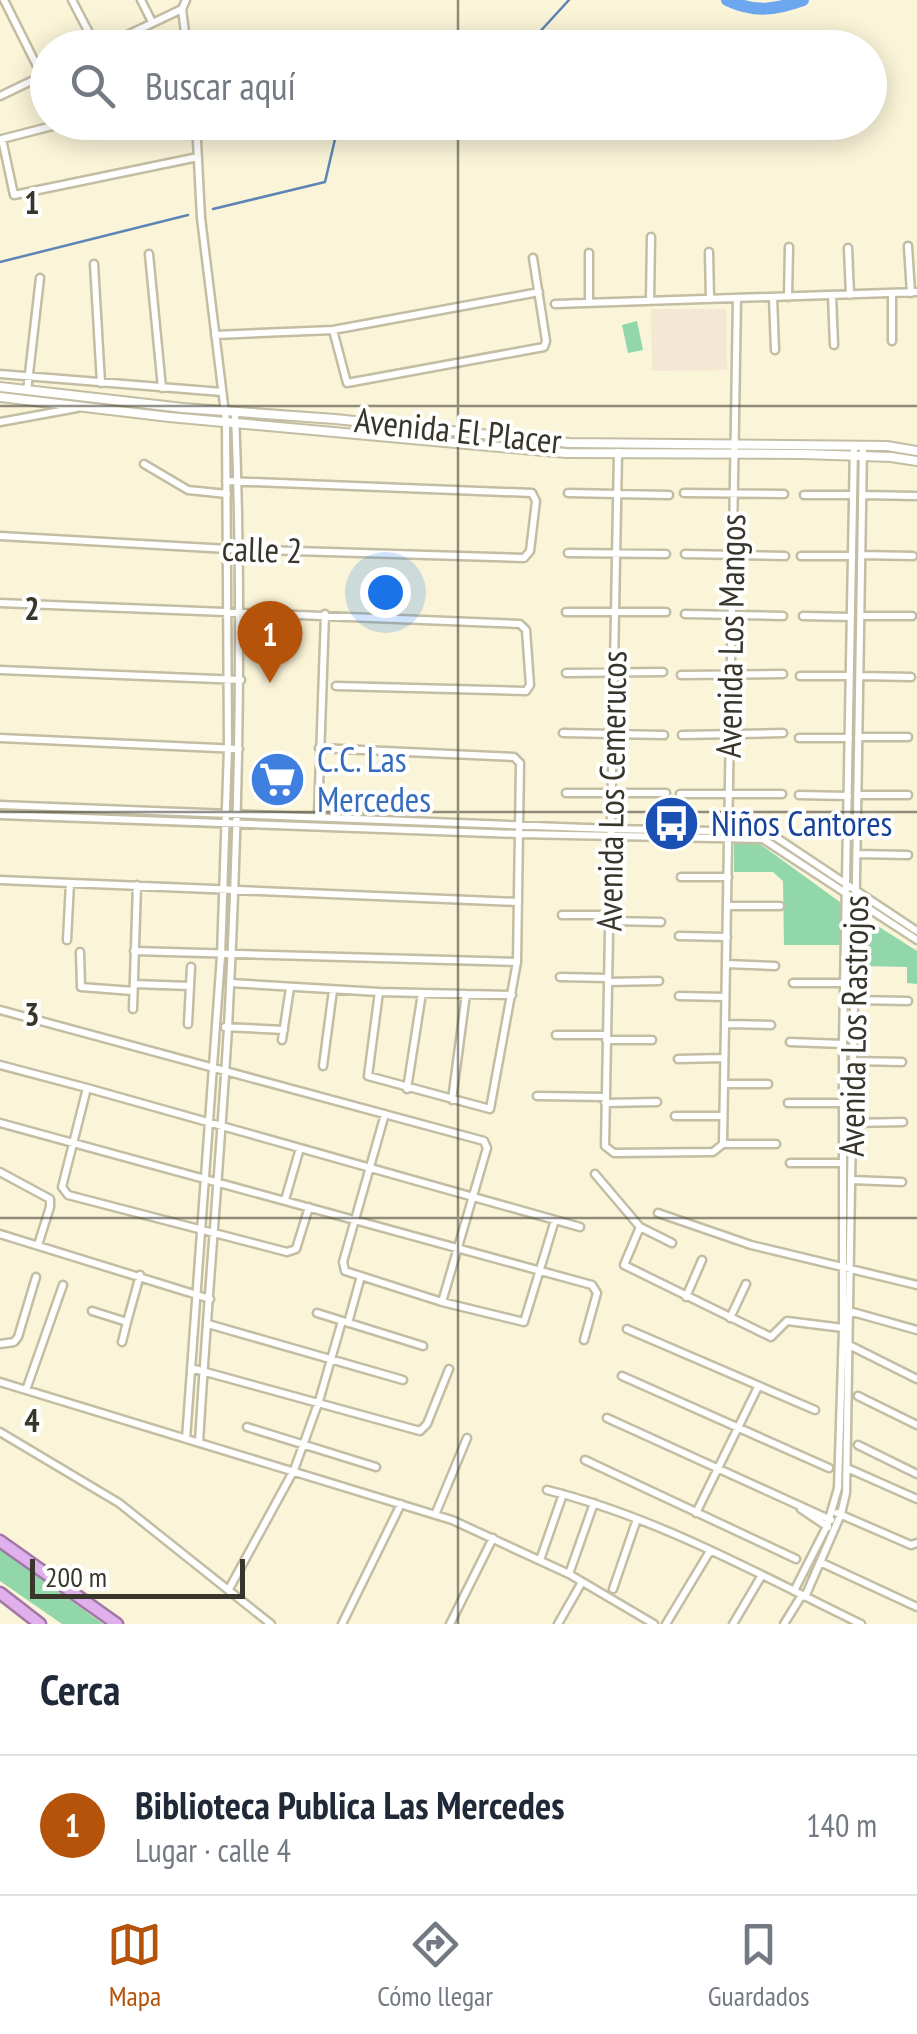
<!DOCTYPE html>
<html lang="es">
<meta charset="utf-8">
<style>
body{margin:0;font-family:"PT Sans Narrow",sans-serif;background:#f6f6f7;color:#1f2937}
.scale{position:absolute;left:30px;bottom:25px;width:215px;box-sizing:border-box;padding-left:10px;border:5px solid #38362b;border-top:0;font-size:28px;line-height:35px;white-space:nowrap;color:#38362b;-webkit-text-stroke:8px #fff;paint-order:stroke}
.you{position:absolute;left:385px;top:592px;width:35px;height:35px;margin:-25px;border:8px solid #fff;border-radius:50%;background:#1a73e8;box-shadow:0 0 0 15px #1a73e833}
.badge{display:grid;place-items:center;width:65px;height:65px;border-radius:50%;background:#b45309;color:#fff;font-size:32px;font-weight:700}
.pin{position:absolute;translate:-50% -82px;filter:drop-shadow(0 2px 5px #0008)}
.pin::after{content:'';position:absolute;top:52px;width:35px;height:30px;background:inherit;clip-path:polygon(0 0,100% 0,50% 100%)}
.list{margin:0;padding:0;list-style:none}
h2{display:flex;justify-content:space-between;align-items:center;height:130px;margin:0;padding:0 40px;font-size:42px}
h2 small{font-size:32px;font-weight:400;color:#747a83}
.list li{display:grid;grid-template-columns:65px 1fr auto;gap:30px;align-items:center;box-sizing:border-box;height:140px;padding:0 40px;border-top:2px solid #e0e1e3}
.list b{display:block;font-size:38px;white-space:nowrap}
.list p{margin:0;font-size:32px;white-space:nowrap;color:#747a83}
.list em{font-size:32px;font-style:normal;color:#747a83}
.icon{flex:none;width:55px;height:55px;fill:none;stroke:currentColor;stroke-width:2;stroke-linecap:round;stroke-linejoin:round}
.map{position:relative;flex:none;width:917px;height:1624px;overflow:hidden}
.search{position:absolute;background:#fff;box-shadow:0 5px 25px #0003;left:30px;right:30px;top:30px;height:110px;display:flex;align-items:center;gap:25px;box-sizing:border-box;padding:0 35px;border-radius:55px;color:#747a83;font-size:38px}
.sheet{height:270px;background:#fff}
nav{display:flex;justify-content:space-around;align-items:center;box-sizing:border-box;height:140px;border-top:2px solid #e0e1e3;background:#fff;font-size:28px;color:#747a83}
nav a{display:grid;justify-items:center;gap:5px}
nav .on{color:#b45309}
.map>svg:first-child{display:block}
.education{fill:#f4e7d3}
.green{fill:#91d7aa}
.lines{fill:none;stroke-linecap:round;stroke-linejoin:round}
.stream{stroke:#5c84b4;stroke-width:2.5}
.river{stroke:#6ca6ef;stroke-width:12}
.minor-casing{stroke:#c3bda3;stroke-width:11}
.tertiary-casing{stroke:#c3bda3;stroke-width:12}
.trunk-casing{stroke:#a178a5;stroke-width:15}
.minor{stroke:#fff;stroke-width:6}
.tertiary{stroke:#fff;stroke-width:8}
.trunk{stroke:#e0b0ec;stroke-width:10}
.grid{fill:none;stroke:#38362b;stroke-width:2.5;stroke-opacity:0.55}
.labels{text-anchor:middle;stroke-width:8;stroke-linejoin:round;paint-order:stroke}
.street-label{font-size:35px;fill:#38362b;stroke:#fff}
.shop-label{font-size:35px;fill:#366cbe;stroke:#fff;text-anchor:start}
.transit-label{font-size:35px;fill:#164399;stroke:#fff;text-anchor:start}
.grid-label{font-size:32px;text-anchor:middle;font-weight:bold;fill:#38362b;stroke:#fff;stroke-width:8;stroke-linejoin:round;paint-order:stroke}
</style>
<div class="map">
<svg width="917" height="1624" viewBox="0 0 917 1624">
<rect width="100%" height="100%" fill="#faf4d8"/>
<path class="education" d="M 651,309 L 726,309 L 727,370 L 652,371 Z"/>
<path class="green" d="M 637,321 L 643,350 L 628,353 L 622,325 Z
M 734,844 L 760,844 L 840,902 L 840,945 L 784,945 L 783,881 L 773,872 L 734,872 Z
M 862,916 L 917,951 L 917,984 L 907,983 L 907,967 L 862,966 Z
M 0,1549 L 103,1624 L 62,1624 L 0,1581 Z"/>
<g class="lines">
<path class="stream" d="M 431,48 L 465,38 L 483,48
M 525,48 L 569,0
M 213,209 L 325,182 L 339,122
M 0,262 L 188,215"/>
<path class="river" d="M 727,0 C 755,13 775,10 803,0"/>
<defs>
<path id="minor" d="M 4,0 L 42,76
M 72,0 L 97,48
M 141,0 L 152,22
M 182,9 L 187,48
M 182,9 L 186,0
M 100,48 L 182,9
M 0,96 L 48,73
M 68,122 L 2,139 L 14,195 L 198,157
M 908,246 L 911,293
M 848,248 L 850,295
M 709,252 L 710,299
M 589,253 L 589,303
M 149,254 L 162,388
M 94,264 L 101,383
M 892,294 L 892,341
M 832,295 L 834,345
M 773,297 L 775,350
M 788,297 L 789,247
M 650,301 L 651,237
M 555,304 L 917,292
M 333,330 L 347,383 L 544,347 L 546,341 L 533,258
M 215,335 L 333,330 L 539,292
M 0,374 L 222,392
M 27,391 L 40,278
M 0,422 L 77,408
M 618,452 L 605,1146 L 614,1153 L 713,1152 L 723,1144 L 737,298
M 144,464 L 188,490 L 227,494
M 568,493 L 669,495
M 684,493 L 784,494
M 804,495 L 853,495
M 864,495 L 916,496
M 0,536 L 228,549 L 524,558 L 530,551 L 536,501 L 532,493 L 226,481
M 568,553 L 666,554
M 685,554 L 785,556
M 862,555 L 913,556
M 801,556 L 852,556
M 0,603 L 520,624 L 526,630 L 530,685 L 526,691 L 336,686
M 566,612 L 666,612
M 685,614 L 783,616
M 803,616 L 851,617
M 861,616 L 912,616
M 0,670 L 241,680
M 566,673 L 663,672
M 681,675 L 783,674
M 800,676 L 850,676
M 860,676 L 911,677
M 563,733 L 664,735
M 682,735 L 783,733
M 858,737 L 908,737
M 0,738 L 239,749
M 799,738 L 849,738
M 319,748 L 514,757 L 520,763 L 517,962 L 490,1109 L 368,1076 L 379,992
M 566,793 L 666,793
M 680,794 L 782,794
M 799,795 L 848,796
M 857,795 L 908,795
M 0,805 L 612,829 L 768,832 L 917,931
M 0,815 L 519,834 L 763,839 L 847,894
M 318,816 L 325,614
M 857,854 L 908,855
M 681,877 L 728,877
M 0,880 L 518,902
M 857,901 L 917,940
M 727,906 L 780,906
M 562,915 L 609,915
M 609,921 L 661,922
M 679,936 L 727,937
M 67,940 L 70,883
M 134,951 L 517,962
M 80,952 L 81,987 L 133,991
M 726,964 L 775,966
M 560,977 L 608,978
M 608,982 L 659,981
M 230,983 L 379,992 L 512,995
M 793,983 L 845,983
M 134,984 L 190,986
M 679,996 L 725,997
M 855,1000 L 908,1001
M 133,1009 L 137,885
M 0,1010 L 484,1141 L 487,1148 L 442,1302
M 188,1024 L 191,967
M 725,1024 L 771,1025
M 225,1027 L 284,1030
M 556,1035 L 606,1035
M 282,1040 L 290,988
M 606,1040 L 652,1040
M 790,1042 L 843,1044
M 678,1059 L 724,1058
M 854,1061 L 902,1062
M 0,1065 L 87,1088
M 323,1066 L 333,990
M 724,1084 L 768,1084
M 407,1089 L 422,993
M 537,1096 L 605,1097
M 452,1100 L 466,994
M 605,1103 L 657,1102
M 788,1103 L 844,1103
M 385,1114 L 343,1262 L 345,1271 L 442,1302 L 524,1322 L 555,1220
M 675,1116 L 723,1116
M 0,1123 L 592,1285 L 597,1293 L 584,1340
M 853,1123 L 903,1122
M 723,1144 L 776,1144
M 790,1163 L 842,1163
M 0,1172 L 50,1199 L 50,1207 L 38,1245
M 595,1174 L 640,1227
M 852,1180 L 902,1182
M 285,1200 L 300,1148
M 309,1207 L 296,1249 L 287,1252 L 68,1195 L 62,1187 L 87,1088 L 580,1227
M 658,1213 L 751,1245 L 917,1285
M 0,1234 L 210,1299
M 672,1243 L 640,1227 L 624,1265 L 771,1337 L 787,1321 L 843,1328
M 686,1297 L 702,1260
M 92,1311 L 127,1322 L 140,1275
M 849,1311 L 917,1330
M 317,1313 L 423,1346
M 730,1318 L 746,1284
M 348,1323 L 361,1276
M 208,1324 L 403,1380
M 627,1329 L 815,1410
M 122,1342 L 127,1322
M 0,1344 L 14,1342 L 18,1337 L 36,1277
M 849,1345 L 917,1379
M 191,1368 L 420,1431 L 427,1424 L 449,1369
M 622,1376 L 829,1468
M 0,1382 L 452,1520 L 569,1574 L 654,1624
M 26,1390 L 63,1285
M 858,1396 L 917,1425
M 607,1418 L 831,1520
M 247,1427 L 376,1467
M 0,1432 L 119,1503 L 271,1624
M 186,1439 L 221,956 L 228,748 L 226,421 L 201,218 L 196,122
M 199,1443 C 207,1304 220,1165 228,1027 C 239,822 243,617 235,412
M 858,1445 L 917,1474
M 585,1460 L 796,1559
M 847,1468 L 917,1499
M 547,1490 C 657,1517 760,1575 861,1624
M 801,1509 L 828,1527
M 696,1513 L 758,1387
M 837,1513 L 911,1545 L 917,1543
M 435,1515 L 467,1438
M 540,1560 L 563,1494
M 820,1562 L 917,1607
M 569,1574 L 594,1503
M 229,1589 L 294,1470 L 319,1401 L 342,1321
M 613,1589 L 637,1519
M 794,1591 L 827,1526 L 838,1488 L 843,1328 L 843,1044 L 854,446
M 805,1597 L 841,1514 L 846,1493 L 863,446
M 342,1624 L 401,1504
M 450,1624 L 493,1538
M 558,1624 L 582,1582
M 666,1624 L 710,1551
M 733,1624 L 762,1575
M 784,1624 L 802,1595"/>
<path id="tertiary" d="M 0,387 L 183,408 L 335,419 L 569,443 L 887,446 L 917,451
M 0,397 L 169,417 L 566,453 L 803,454 L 891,457 L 917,461"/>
<path id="trunk" d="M 0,1541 L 117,1624
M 0,1593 L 40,1624"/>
</defs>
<use href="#minor" class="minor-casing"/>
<use href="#tertiary" class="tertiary-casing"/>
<use href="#trunk" class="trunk-casing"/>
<use href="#minor" class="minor"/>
<use href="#tertiary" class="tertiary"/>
<use href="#trunk" class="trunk"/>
</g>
<path class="grid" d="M 458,0 L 458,48M 458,122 L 458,1624M 0,406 L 917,406M 0,812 L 917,812M 0,1218 L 917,1218"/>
<defs>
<symbol id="supermarket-disc" viewBox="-11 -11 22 22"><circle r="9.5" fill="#3f7fe0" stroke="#fff"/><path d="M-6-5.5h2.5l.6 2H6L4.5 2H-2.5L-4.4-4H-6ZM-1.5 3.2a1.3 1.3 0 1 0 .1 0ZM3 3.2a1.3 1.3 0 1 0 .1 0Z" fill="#fff"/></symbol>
<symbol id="bus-disc" viewBox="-11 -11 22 22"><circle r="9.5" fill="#1a4fb4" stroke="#fff"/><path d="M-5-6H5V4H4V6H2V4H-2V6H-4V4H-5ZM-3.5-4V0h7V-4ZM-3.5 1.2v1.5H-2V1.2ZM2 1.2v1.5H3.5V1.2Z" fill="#fff"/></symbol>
</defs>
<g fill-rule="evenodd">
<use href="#supermarket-disc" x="246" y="748" width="63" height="63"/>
<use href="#bus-disc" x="640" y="792" width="63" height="63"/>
</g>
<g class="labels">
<g class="street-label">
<text transform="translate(458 431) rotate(6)" y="12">Avenida El Placer</text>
<text transform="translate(262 550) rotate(2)" y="12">calle 2</text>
<text transform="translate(731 636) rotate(-89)" y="12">Avenida Los Mangos</text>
<text transform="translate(612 791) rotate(-89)" y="12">Avenida Los Cemerucos</text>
<text transform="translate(854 1026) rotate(-89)" y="12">Avenida Los Rastrojos</text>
</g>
<g class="shop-label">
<text x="317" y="772">C.C. Las<tspan x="317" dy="40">Mercedes</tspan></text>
</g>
<g class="transit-label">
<text x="711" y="836">Niños Cantores</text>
</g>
</g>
<g class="grid-label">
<text x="32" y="214">1</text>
<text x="32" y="620">2</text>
<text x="32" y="1026">3</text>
<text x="32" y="1432">4</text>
</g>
</svg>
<div class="scale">200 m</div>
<div class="you"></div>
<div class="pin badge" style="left:270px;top:683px">1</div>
<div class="search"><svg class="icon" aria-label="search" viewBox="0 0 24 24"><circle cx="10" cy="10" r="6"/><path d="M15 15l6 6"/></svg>Buscar aquí</div>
</div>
<section class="sheet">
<h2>Cerca<small></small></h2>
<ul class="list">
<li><span class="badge">1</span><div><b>Biblioteca Publica Las Mercedes</b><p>Lugar · calle 4</p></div><em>140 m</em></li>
</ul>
</section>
<nav>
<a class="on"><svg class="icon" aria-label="map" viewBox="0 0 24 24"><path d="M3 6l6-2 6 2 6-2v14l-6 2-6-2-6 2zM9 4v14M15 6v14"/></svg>Mapa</a>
<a><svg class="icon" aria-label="directions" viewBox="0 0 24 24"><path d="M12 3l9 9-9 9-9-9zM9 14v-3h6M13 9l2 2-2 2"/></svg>Cómo llegar</a>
<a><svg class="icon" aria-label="saved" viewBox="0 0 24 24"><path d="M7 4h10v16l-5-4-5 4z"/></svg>Guardados</a>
</nav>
